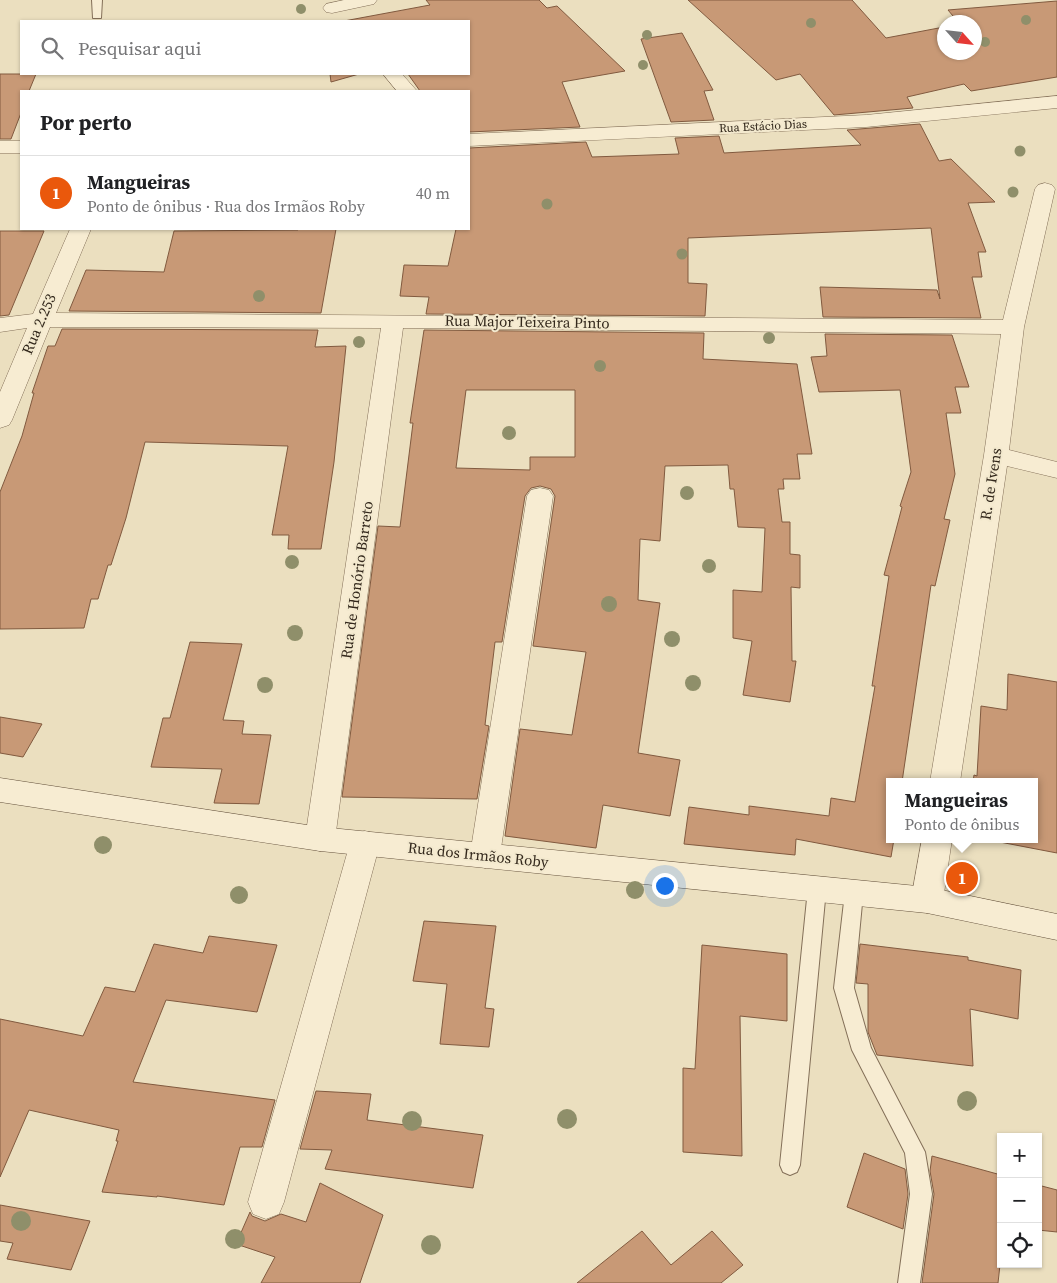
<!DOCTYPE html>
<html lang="pt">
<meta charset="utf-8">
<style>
body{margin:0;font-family:"Source Serif 4",serif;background:#f2f2f2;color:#202124}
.controls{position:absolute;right:15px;bottom:15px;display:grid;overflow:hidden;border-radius:0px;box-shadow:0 1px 4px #0004}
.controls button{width:45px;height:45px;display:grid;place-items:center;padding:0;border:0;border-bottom:1px solid #e0e0e0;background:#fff;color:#202124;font:25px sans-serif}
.compass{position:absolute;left:937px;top:15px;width:45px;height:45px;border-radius:50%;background:#fff;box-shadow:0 1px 4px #0004;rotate:117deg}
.you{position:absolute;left:664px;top:885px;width:18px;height:18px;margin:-12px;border:4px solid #fff;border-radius:50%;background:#1a73e8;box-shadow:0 0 0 8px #1a73e833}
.badge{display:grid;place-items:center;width:32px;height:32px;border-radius:50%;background:#ea580c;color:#fff;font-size:16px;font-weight:700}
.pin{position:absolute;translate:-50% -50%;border:2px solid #fff;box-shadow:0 1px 5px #0006}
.popup{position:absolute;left:886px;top:778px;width:152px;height:65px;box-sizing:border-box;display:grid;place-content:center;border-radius:0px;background:#fff;filter:drop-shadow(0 1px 4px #0005);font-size:16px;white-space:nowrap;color:#757577}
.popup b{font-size:19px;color:#202124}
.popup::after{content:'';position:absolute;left:50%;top:100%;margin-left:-10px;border:10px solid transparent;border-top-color:#fff}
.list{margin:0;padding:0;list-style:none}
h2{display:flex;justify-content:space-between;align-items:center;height:65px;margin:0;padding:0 20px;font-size:21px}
h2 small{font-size:16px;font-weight:400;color:#757577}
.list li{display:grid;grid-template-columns:32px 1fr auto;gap:15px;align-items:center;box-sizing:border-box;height:75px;padding:0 20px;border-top:1px solid #e0e0e0}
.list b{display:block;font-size:19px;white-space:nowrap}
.list p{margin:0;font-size:16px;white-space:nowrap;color:#757577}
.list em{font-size:16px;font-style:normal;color:#757577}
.icon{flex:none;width:28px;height:28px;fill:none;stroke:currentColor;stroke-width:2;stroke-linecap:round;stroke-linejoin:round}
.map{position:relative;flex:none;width:1057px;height:1283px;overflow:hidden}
.search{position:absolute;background:#fff;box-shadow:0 1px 4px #0004;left:20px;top:20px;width:450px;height:55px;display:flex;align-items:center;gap:12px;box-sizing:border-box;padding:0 18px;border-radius:0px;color:#757577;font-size:19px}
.panel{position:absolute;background:#fff;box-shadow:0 1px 4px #0004;left:20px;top:90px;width:450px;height:140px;border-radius:0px}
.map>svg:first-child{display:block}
.building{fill:#c89976;stroke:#815a3f;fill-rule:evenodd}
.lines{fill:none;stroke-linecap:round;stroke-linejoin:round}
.lane-casing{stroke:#836f58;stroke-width:2}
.street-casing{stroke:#836f58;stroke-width:1}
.secondary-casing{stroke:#64513c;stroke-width:1}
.lane{fill:#f7ecd2;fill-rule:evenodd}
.street{fill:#f7ecd2;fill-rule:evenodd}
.secondary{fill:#f7ecd2;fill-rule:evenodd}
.tree{fill:#8f8f6a}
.labels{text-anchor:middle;stroke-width:4;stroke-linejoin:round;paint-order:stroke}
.far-street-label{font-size:12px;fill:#33281c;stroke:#f3e9ce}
.street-label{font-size:15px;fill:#33281c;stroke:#f3e9ce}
</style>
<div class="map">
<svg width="1057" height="1283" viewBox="0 0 1057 1283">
<rect width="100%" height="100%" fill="#ebdfbf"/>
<path class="building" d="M 426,0 L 539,0 L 547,8 L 557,6 L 625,71 L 562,82 L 580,127 L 469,132 L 469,91 L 420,91 L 408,74 L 469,74 L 469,21 L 344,21 L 430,5 Z
M 688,0 L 852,0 L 886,38 L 944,27 L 944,52 L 974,52 L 974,22 L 958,22 L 948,10 L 1057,1 L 1057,77 L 971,91 L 964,84 L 907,97 L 913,108 L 834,115 L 800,74 L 776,80 Z
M 682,33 L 713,90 L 704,91 L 714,120 L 671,122 L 641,39 Z
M 0,74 L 36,74 L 29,91 L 21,91 L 21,113 L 11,139 L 0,139 Z
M 330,74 L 359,74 L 331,82 Z
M 920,124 L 939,161 L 951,159 L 995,202 L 968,203 L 986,252 L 978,252 L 982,277 L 972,277 L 981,318 L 823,317 L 820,287 L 937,290 L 940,299 L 931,228 L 688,238 L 688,283 L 707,284 L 705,316 L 426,314 L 429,297 L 400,296 L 404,265 L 448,266 L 456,229 L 469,229 L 469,148 L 586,142 L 592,157 L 679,154 L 675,138 L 719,136 L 724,153 L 861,145 L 847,130 Z
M 298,229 L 336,229 L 321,313 L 69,311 L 86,270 L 164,272 L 174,231 L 298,230 Z
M 0,231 L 44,231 L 9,315 L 0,316 Z
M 62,329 L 318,330 L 315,347 L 346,346 L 334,462 L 321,549 L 288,549 L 289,535 L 272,535 L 288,446 L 145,442 L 126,518 L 111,565 L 108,565 L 98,599 L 91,599 L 84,628 L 0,629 L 0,492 L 22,436 L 34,393 L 32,393 L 48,346 L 55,346 Z
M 424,330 L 704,333 L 703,359 L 797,364 L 812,454 L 797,454 L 800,479 L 783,479 L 784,489 L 778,489 L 782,522 L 790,522 L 790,554 L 800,555 L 800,588 L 791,587 L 792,661 L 796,661 L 790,702 L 743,695 L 752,641 L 733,638 L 733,590 L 762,592 L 765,528 L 738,527 L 734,489 L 730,489 L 728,465 L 665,466 L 660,541 L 640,539 L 638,600 L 660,603 L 638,753 L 680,760 L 670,816 L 603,805 L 596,848 L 505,836 L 520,729 L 572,735 L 586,652 L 533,646 L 555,496 L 551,489 L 540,486 L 531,488 L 525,496 L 502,642 L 495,642 L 485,725 L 489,726 L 477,799 L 342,797 L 378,526 L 400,527 L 413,423 L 410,423 ZM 466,390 L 575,390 L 575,457 L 530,457 L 530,470 L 456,468 Z
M 825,334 L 952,335 L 969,387 L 955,387 L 961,413 L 946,413 L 955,474 L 944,519 L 950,520 L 935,586 L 931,585 L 902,782 L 890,782 L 890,839 L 894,839 L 891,857 L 796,839 L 795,855 L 684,844 L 689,807 L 749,815 L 749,806 L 829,816 L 831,798 L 855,802 L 875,686 L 872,686 L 889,576 L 884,575 L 902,507 L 900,506 L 911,472 L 900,390 L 819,392 L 811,357 L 827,356 Z
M 190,642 L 242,644 L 223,720 L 244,721 L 242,734 L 271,735 L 259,804 L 214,803 L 222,769 L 151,767 L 163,718 L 170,718 Z
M 1008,674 L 1057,682 L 1057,853 L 984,839 L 1034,839 L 1034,782 L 973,782 L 974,775 L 977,776 L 981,706 L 1007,710 Z
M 0,717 L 42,724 L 23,757 L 0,753 Z
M 424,921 L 496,926 L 485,1008 L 494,1009 L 489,1047 L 440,1044 L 447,984 L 413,981 Z
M 209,936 L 277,945 L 257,1012 L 166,1000 L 133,1082 L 275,1100 L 262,1147 L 240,1147 L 224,1205 L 157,1196 L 157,1197 L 102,1192 L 118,1141 L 116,1141 L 119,1130 L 29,1110 L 0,1177 L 0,1019 L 83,1036 L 105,987 L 135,992 L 154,944 L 203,953 Z
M 860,944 L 968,957 L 968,960 L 1021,970 L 1018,1019 L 970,1009 L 973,1066 L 877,1055 L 868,1032 L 868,984 L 856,983 Z
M 702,945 L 787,954 L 787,1021 L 740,1016 L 742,1156 L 683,1152 L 683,1068 L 695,1069 Z
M 316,1091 L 371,1094 L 367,1120 L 483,1135 L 473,1188 L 325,1169 L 332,1150 L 300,1149 Z
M 864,1153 L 905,1169 L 908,1194 L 903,1229 L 847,1207 Z
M 932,1156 L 1001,1175 L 1001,1256 L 998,1283 L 922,1283 L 934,1194 L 930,1171 Z
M 320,1183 L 383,1215 L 360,1283 L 261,1283 L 275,1257 L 236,1244 L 250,1212 L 252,1216 L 265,1221 L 281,1214 L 306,1222 Z
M 1038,1185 L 1057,1190 L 1057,1232 L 1038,1230 Z
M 0,1205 L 90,1221 L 71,1270 L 7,1259 L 13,1243 L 0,1241 Z
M 642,1231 L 671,1265 L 712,1231 L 743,1265 L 721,1283 L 577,1283 Z"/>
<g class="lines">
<defs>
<path id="lane" d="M 92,0 L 102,0 L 101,18 L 93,18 Z
M 817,881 L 824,884 L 826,889 L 800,1165 L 797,1172 L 790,1175 L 783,1172 L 780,1165 L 808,889 L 810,884 Z
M 854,885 L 861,888 L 863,893 L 854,988 L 871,1048 L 925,1152 L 932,1194 L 920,1283 L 898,1283 L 910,1194 L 905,1153 L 852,1050 L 834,988 L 845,893 L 847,888 Z"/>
<path id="street" d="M 344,0 L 377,0 L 374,4 L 332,13 L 326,12 L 323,8 L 326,4 Z
M 383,74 L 402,74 L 417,91 L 397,91 Z
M 1057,96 L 1057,108 L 866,127 L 469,146 L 469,134 L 866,115 Z
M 0,141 L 21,141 L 21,153 L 0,153 Z
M 1045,183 L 1052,185 L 1055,189 L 1024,327 L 1009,450 L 1057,462 L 1057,478 L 1007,466 L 960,782 L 930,782 L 984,455 L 1001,334 L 403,328 L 335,839 L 331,848 L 320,851 L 309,848 L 305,839 L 381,328 L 50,327 L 12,420 L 9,425 L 0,428 L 0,392 L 27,328 L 0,332 L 0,318 L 33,314 L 70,229 L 91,229 L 56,313 L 1003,320 L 1035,189 L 1038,185 Z
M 540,488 L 549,490 L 553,496 L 500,855 L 496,864 L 485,868 L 474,864 L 470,855 L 527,496 L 531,490 Z
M 365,831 L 376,834 L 380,843 L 284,1202 L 279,1214 L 266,1219 L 253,1214 L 248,1202 L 350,843 L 354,834 Z
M 922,839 L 952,839 L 943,900 L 938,909 L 927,913 L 916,909 L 911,900 Z"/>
<path id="secondary" d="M 0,778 L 320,827 L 927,887 L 1057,914 L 1057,940 L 927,913 L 320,851 L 0,802 Z"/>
</defs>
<use href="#lane" class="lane-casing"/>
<use href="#street" class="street-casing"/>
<use href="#secondary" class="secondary-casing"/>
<use href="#lane" class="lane"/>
<use href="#street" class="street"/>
<use href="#secondary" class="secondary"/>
</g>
<g class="tree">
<circle cx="301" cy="9" r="5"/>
<circle cx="1026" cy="20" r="5"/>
<circle cx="811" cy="23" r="5"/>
<circle cx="647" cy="35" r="5"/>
<circle cx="985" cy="42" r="5"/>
<circle cx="643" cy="65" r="5"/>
<circle cx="1020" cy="151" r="5.5"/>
<circle cx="1013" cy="192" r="5.5"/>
<circle cx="547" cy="204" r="5.5"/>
<circle cx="682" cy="254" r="5.5"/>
<circle cx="259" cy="296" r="6"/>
<circle cx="769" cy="338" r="6"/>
<circle cx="359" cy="342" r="6"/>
<circle cx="600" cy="366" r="6"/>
<circle cx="509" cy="433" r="7"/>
<circle cx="687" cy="493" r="7"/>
<circle cx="292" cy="562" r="7"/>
<circle cx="709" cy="566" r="7"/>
<circle cx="609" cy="604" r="8"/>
<circle cx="295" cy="633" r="8"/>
<circle cx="672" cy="639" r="8"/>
<circle cx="693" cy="683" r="8"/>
<circle cx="265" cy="685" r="8"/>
<circle cx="103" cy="845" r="9"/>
<circle cx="635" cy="890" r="9"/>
<circle cx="239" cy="895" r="9"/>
<circle cx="967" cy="1101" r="10"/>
<circle cx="567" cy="1119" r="10"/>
<circle cx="412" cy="1121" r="10"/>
<circle cx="21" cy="1221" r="10"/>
<circle cx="235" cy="1239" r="10"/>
<circle cx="431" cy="1245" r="10"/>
</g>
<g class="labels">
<g class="far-street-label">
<text transform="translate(763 126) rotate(-3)" y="4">Rua Estácio Dias</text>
</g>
<g class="street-label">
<text transform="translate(527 322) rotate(1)" y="5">Rua Major Teixeira Pinto</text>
<text transform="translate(39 324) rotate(-67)" y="5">Rua 2.253</text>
<text transform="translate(991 484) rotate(-81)" y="5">R. de Ivens</text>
<text transform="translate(357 580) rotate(-82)" y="5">Rua de Honório Barreto</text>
<text transform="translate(478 855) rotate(6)" y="5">Rua dos Irmãos Roby</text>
</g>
</g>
</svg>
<div class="controls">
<button>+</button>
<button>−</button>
<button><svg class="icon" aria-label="locate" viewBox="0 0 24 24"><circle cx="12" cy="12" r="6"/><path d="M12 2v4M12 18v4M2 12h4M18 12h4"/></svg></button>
</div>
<svg class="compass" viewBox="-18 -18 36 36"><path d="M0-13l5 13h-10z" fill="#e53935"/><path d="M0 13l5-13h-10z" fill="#757577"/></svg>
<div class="you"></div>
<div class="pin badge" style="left:962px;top:878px">1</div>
<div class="popup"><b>Mangueiras</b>Ponto de ônibus</div>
<div class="search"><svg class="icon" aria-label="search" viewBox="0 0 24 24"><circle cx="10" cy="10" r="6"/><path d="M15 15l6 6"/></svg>Pesquisar aqui</div>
<section class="panel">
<h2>Por perto<small></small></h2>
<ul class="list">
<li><span class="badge">1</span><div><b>Mangueiras</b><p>Ponto de ônibus · Rua dos Irmãos Roby</p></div><em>40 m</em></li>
</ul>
</section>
</div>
